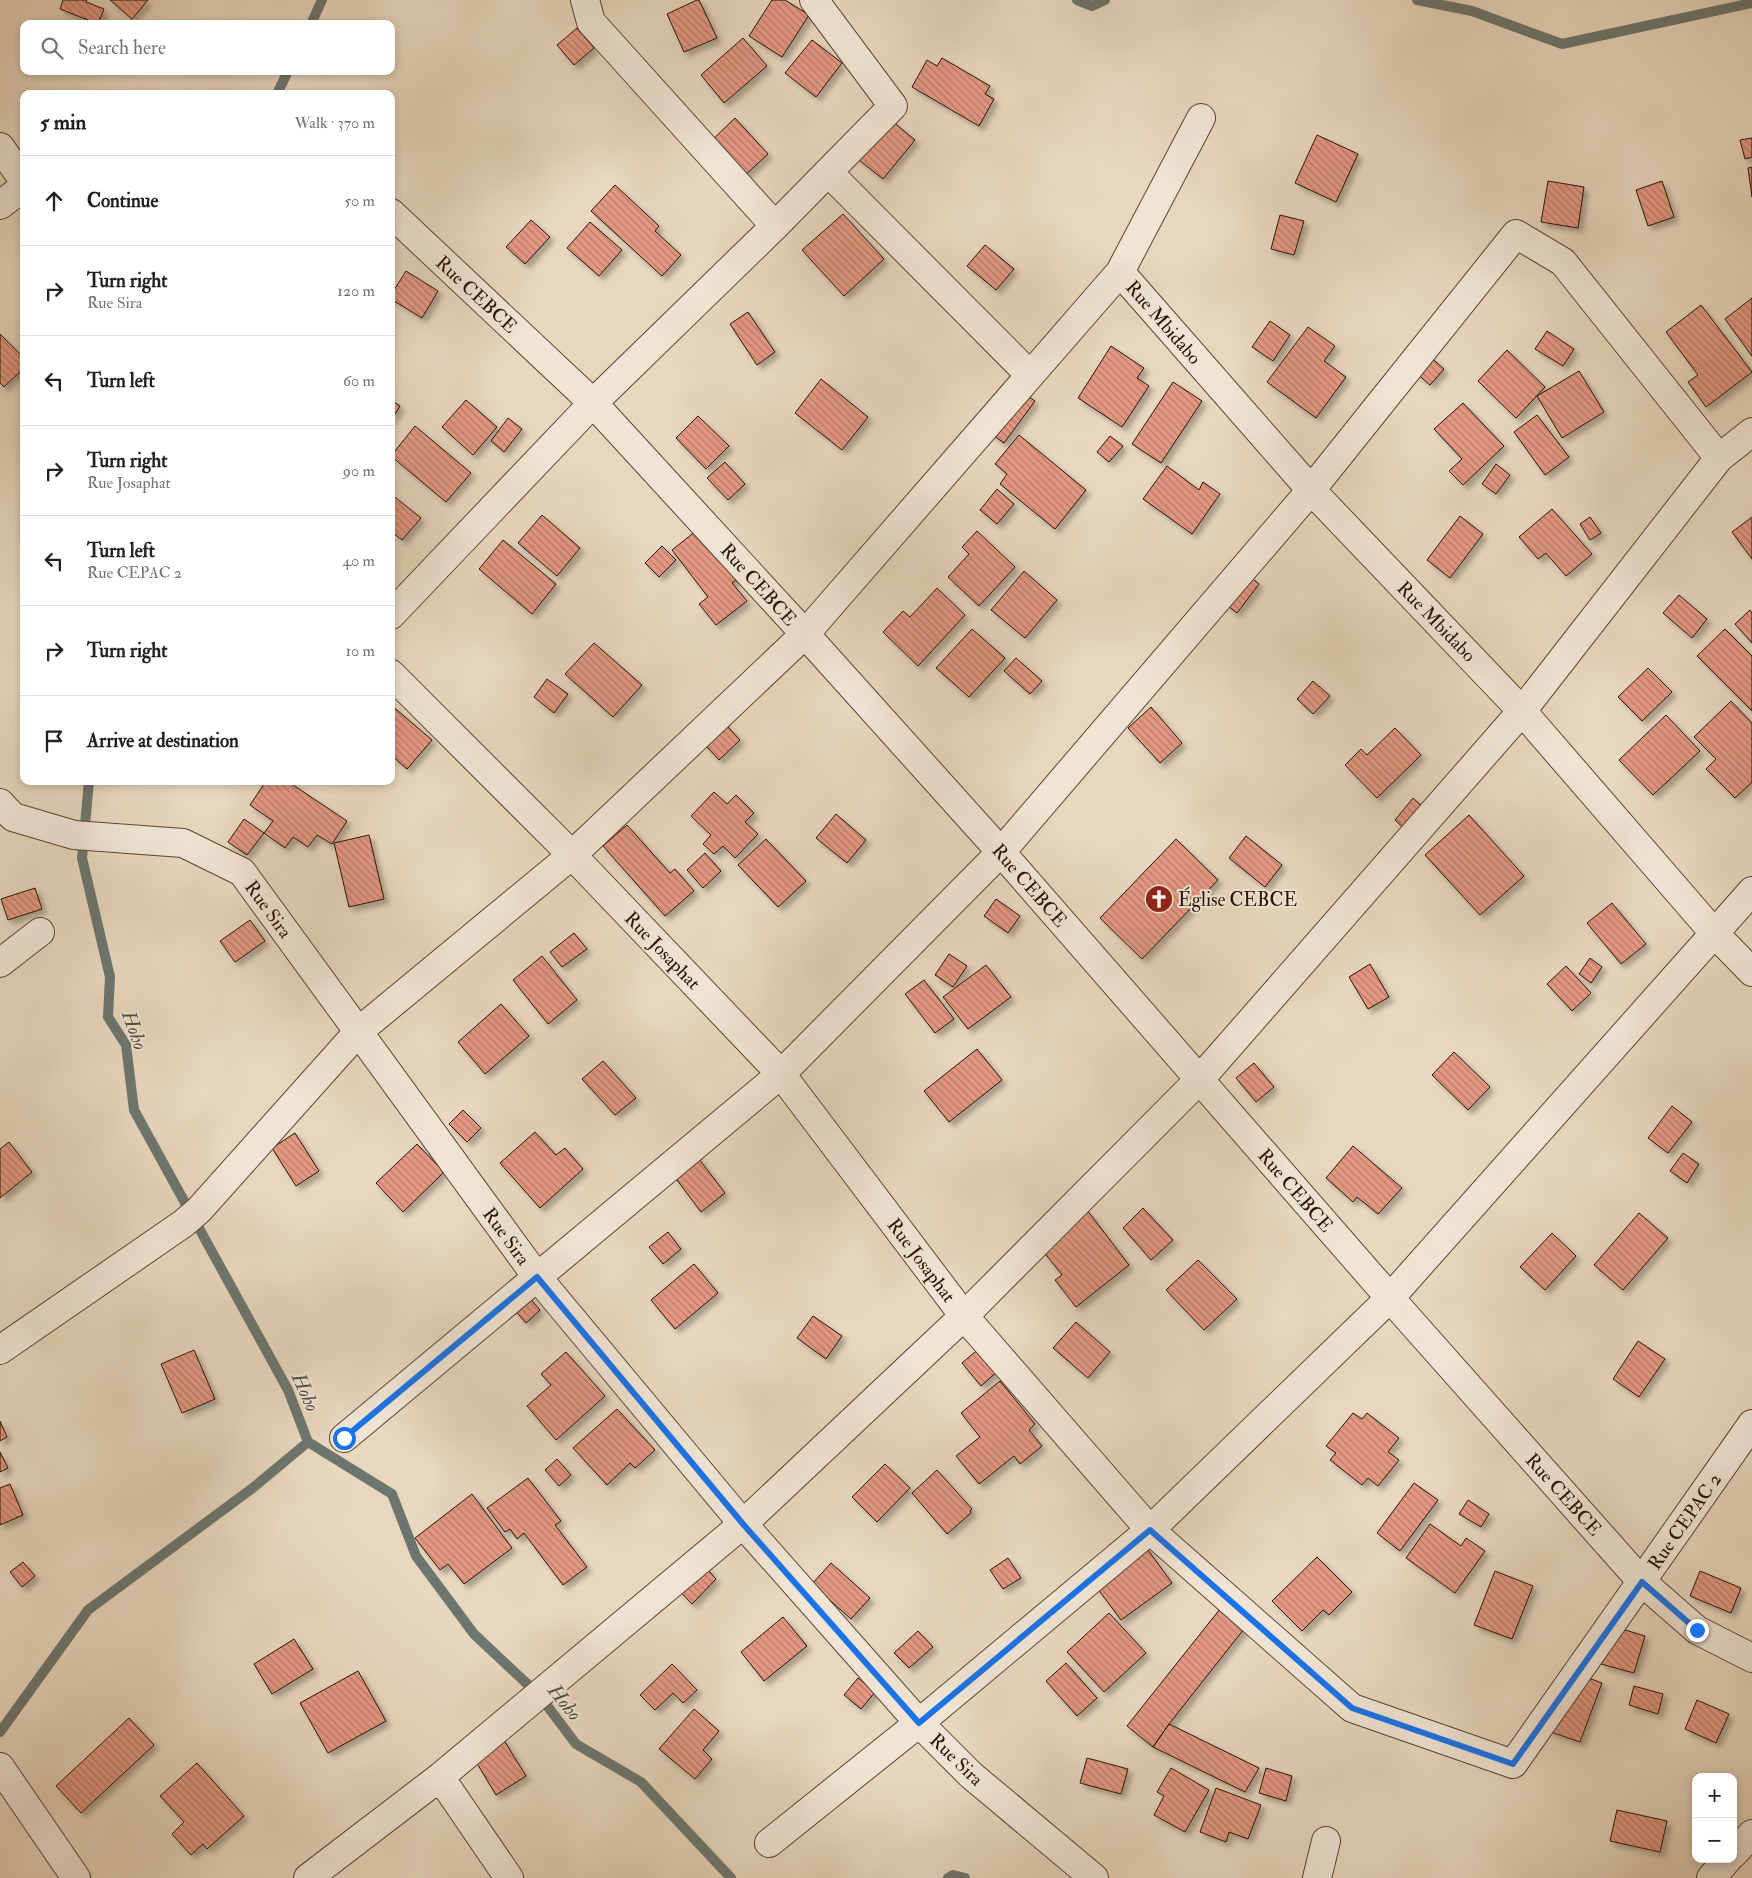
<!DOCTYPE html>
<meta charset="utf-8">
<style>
body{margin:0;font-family:"IM FELL Double Pica",serif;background:#f6f6f6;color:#202124}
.controls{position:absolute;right:15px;bottom:15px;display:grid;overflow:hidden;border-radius:10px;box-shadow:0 2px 8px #0003}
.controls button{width:45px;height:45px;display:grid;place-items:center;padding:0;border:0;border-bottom:1px solid #e0e0e0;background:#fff;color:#202124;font:25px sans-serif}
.stop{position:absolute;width:15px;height:15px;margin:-11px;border:4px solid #1a73e8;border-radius:50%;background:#fff}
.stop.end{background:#1a73e8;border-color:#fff;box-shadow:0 1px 5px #0008}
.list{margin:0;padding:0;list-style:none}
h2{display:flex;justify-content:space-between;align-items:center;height:65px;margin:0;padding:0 20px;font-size:21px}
h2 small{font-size:16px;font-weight:400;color:#757577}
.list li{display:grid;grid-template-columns:32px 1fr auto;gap:15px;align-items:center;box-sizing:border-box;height:90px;padding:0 20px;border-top:1px solid #e0e0e0}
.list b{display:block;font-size:19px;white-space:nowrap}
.list p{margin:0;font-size:16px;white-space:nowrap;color:#757577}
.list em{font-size:16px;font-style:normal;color:#757577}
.icon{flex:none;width:28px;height:28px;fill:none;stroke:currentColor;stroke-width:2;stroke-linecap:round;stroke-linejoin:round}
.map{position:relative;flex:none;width:1752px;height:1878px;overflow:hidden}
.search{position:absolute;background:#fff;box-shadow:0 2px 8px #0003;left:20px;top:20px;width:375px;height:55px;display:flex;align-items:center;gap:12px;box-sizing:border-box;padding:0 18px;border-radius:10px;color:#757577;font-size:19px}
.panel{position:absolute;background:#fff;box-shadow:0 2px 8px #0003;left:20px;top:90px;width:375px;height:695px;border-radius:10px}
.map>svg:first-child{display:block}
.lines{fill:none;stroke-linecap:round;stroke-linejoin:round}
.stream{stroke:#6c766e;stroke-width:10}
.building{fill:url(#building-back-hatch);stroke:#2a1203;filter:url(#shadow)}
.minor-casing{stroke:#5a4332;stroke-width:30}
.minor{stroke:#f0e5d5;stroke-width:28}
.route{stroke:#1a73e8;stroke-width:6}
.labels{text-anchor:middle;stroke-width:4;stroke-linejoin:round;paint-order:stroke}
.street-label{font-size:19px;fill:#2a1203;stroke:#f0e5d5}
.poi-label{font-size:19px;fill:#2a1203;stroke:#f0e5d5;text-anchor:start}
.water-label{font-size:20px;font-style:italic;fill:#504c42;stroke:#f0e5d5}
</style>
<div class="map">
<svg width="1752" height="1878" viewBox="0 0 1752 1878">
<defs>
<pattern id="building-back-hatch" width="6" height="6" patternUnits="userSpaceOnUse" patternTransform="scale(1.25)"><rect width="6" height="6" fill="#e49883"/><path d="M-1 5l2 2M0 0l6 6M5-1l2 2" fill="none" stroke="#b97b69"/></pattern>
<filter id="shadow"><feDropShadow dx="4.5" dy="4.5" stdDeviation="2.5" flood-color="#0004"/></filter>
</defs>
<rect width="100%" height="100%" fill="#e8d7be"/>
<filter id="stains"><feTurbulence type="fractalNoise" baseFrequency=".004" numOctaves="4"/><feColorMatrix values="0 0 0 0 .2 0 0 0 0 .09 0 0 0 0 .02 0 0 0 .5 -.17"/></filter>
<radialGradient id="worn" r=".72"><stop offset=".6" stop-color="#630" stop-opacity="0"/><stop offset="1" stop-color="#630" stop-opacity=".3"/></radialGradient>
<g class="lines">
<path class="stream" d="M 1077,0 L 1092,6 L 1105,0
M 1417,0 L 1472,11 L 1562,44 L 1752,3
M 311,24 L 322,0
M 277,94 L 288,71
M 89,781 L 82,858 L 110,977 L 108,1017 L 126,1045 L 134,1110 L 288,1390 L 308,1442 L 392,1494 L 416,1556 L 474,1634 L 539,1695 L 576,1744 L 641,1782 L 731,1878
M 0,1732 L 88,1610 L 254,1487 L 308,1442
M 948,1878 L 953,1875 L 965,1878"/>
</g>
<path class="building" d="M 63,0 L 87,0 L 86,2 L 104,9 L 98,24 L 60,9 Z
M 110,0 L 148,0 L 132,19 Z
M 697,0 L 699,0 L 717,38 L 684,52 L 667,14 Z
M 772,0 L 785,0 L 809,15 L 782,57 L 749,36 Z
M 577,28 L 594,48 L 574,65 L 557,45 Z
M 743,38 L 767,66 L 724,103 L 701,75 Z
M 812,40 L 842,63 L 816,97 L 785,73 Z
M 942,58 L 990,86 L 985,94 L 994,99 L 979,126 L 912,87 L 927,60 L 937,66 Z
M 886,116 L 915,140 L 883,179 L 854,156 Z
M 735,118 L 768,154 L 742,178 L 709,143 Z
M 1317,135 L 1358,154 L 1336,202 L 1295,183 Z
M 1752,138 L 1752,157 L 1745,159 L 1740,140 Z
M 1752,167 L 1752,197 L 1748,168 Z
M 1548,181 L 1584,187 L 1578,228 L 1541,222 Z
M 1662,181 L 1674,217 L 1648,226 L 1636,190 Z
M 615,185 L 659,226 L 655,231 L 681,255 L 662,276 L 591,211 Z
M 843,214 L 884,259 L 844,296 L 802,250 Z
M 1280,215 L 1304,221 L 1294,255 L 1271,249 Z
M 531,220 L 550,237 L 525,264 L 506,247 Z
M 590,222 L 622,250 L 599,276 L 567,248 Z
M 985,245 L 1014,269 L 996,290 L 967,266 Z
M 406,271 L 438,291 L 422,318 L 391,299 L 391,295 Z
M 1752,298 L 1752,356 L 1725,319 Z
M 1701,305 L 1752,372 L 1706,407 L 1688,382 L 1698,375 L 1666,332 Z
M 748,312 L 775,352 L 757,365 L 730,324 Z
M 1270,321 L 1290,335 L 1273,361 L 1252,347 Z
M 1308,327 L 1335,346 L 1324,361 L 1346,377 L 1316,418 L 1267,382 Z
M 1547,331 L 1574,349 L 1563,366 L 1535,349 Z
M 0,334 L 24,358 L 24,368 L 4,387 L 0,383 Z
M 1111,346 L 1144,368 L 1137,378 L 1149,386 L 1122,427 L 1078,398 Z
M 1507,350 L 1545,387 L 1516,418 L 1478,381 Z
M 1428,355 L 1444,369 L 1430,385 L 1414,371 Z
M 1579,371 L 1604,412 L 1562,438 L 1537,396 Z
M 821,379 L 868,417 L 842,450 L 795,413 Z
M 1173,382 L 1202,401 L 1161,463 L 1132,444 Z
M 1014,386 L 1035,401 L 1004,443 L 983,428 Z
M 391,400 L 400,406 L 391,421 Z
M 466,400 L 497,427 L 473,455 L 442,427 Z
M 1463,403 L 1504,446 L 1463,485 L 1449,471 L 1462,459 L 1434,429 Z
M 1537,415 L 1569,457 L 1545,475 L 1514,432 Z
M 698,416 L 729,446 L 706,469 L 676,438 Z
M 508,418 L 522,429 L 504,452 L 491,441 Z
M 415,426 L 471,473 L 446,502 L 391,456 Z
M 1019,435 L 1086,490 L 1055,529 L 1000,484 L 1007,474 L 995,464 Z
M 1110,436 L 1123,446 L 1109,462 L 1097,452 Z
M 725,462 L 745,484 L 728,500 L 707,478 Z
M 1496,464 L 1510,475 L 1496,494 L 1482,484 Z
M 1167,466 L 1199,490 L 1203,482 L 1220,494 L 1192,534 L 1143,499 Z
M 997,489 L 1014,504 L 997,524 L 980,510 Z
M 391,494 L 421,518 L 402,540 L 391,531 Z
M 1552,509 L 1592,554 L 1566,576 L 1546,553 L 1538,559 L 1519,537 Z
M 542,515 L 580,548 L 557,576 L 518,543 Z
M 1460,516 L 1483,534 L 1450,578 L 1427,560 Z
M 1590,517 L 1601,533 L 1590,540 L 1580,524 Z
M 1752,517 L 1752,559 L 1732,532 Z
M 701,527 L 740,577 L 732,583 L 747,601 L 716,625 L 699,604 L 708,597 L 672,550 Z
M 977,531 L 1015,567 L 979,606 L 948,577 L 969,554 L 962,547 Z
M 503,540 L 556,584 L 532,614 L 479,569 Z
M 662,546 L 676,560 L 659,577 L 645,563 Z
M 1236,566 L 1259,584 L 1237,613 L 1214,595 Z
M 1024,571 L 1057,600 L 1025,638 L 991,610 Z
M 937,588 L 965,615 L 918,666 L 883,632 L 903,611 L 910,617 Z
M 1679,595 L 1707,619 L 1692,638 L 1663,613 Z
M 1750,610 L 1752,613 L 1752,643 L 1735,624 Z
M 972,629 L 1005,658 L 969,697 L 936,668 Z
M 1725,629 L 1752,656 L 1752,711 L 1697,656 Z
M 594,643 L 642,685 L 613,717 L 565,674 Z
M 1016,658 L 1042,681 L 1030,694 L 1004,671 Z
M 1648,668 L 1672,692 L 1642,721 L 1618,697 Z
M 547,679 L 568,694 L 554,713 L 534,697 Z
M 1313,681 L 1330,696 L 1313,714 L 1297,699 Z
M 1731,701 L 1752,723 L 1752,782 L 1735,798 L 1706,769 L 1716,759 L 1694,737 Z
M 391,705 L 432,740 L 407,769 L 391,755 Z
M 1151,707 L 1182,743 L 1160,763 L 1128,728 Z
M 716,714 L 740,740 L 719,760 L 695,734 Z
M 1666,715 L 1700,751 L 1653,795 L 1619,760 Z
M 1395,728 L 1421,755 L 1377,798 L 1345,765 L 1361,749 L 1367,755 Z
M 266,781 L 287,781 L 347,821 L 332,844 L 317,835 L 308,847 L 293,837 L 285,848 L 264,833 L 273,821 L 250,805 Z
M 714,792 L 727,804 L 736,795 L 754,813 L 745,822 L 758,834 L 735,858 L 723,846 L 714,854 L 703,844 L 711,835 L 691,816 Z
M 1413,798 L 1428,812 L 1409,833 L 1395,820 Z
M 836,814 L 866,840 L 847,863 L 816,838 Z
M 1469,815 L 1524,876 L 1480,915 L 1425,855 Z
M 244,819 L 264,833 L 247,855 L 228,842 Z
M 627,825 L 670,873 L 675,869 L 694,891 L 665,916 L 603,846 Z
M 369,835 L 384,899 L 349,907 L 334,843 Z
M 1246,836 L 1282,865 L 1265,887 L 1229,858 Z
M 766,839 L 806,881 L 778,907 L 738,865 Z
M 1176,839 L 1218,880 L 1142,959 L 1100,918 Z
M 705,853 L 721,871 L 703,888 L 687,870 Z
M 35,888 L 42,909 L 8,920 L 1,899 Z
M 996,899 L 1020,916 L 1008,933 L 984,916 Z
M 1612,903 L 1646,944 L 1621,964 L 1587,923 Z
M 250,920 L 265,941 L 235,962 L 220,941 Z
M 574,933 L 587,949 L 562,967 L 550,952 Z
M 949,954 L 967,966 L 953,987 L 935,975 Z
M 542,956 L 577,1000 L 548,1024 L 513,980 Z
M 1590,958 L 1602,967 L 1591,983 L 1579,974 Z
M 1370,964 L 1389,997 L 1368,1009 L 1349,977 Z
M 986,965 L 1011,997 L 968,1029 L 943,997 Z
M 1566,966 L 1591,993 L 1572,1011 L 1547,984 Z
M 924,980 L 954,1019 L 935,1033 L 905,994 Z
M 501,1004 L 529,1036 L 485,1074 L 458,1042 Z
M 977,1049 L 1002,1080 L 949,1122 L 924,1091 Z
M 1454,1052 L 1490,1087 L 1468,1110 L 1432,1075 Z
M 603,1061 L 636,1098 L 615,1115 L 582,1079 Z
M 1254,1063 L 1274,1087 L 1256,1102 L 1236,1078 Z
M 1672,1106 L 1692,1122 L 1668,1153 L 1648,1138 Z
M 463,1110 L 481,1128 L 467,1142 L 449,1124 Z
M 535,1132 L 556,1155 L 565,1148 L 583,1169 L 540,1208 L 500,1163 Z
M 295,1133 L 319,1171 L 296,1186 L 272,1148 Z
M 9,1142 L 32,1172 L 0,1198 L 0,1149 Z
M 417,1144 L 444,1172 L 403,1212 L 376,1183 Z
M 1353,1146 L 1402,1188 L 1378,1214 L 1357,1197 L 1353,1202 L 1326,1178 Z
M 692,1150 L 725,1193 L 701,1212 L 668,1168 Z
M 1683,1153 L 1699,1164 L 1687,1183 L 1670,1171 Z
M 1143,1208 L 1173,1240 L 1151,1260 L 1123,1228 Z
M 1087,1210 L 1129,1265 L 1076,1307 L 1055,1280 L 1062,1275 L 1040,1247 Z
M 1639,1213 L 1668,1238 L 1623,1290 L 1594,1265 Z
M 668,1232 L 681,1249 L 663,1264 L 649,1247 Z
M 1552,1233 L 1576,1256 L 1545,1290 L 1520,1267 Z
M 1198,1260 L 1237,1299 L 1204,1330 L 1166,1290 Z
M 694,1264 L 718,1293 L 675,1329 L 651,1300 Z
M 519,1286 L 540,1310 L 526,1323 L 505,1299 Z
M 813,1316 L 842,1336 L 826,1359 L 797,1338 Z
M 1076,1322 L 1110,1352 L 1088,1378 L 1053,1348 Z
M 1638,1341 L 1665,1359 L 1639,1397 L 1613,1379 Z
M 981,1347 L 1000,1369 L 981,1386 L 962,1363 Z
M 194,1350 L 215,1399 L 182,1413 L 161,1364 Z
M 566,1352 L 605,1396 L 556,1440 L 527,1406 L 551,1385 L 541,1374 Z
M 1000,1381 L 1035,1424 L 1029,1430 L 1042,1446 L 1020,1464 L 1014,1456 L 979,1484 L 956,1456 L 980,1437 L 961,1413 Z
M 617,1409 L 655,1450 L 635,1468 L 630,1463 L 607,1485 L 573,1448 Z
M 1353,1413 L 1362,1419 L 1367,1413 L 1399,1438 L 1388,1452 L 1399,1460 L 1378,1486 L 1368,1478 L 1362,1485 L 1330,1460 L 1336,1453 L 1326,1446 Z
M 0,1421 L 7,1437 L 0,1441 Z
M 0,1452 L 8,1468 L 0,1472 Z
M 557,1459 L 571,1475 L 559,1486 L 545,1470 Z
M 885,1464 L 910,1488 L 877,1522 L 852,1497 Z
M 937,1470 L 972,1509 L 970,1511 L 971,1513 L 947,1534 L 912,1493 Z
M 528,1478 L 561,1521 L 555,1525 L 587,1567 L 563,1585 L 524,1533 L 517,1539 L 510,1529 L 505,1532 L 487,1508 Z
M 1414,1483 L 1438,1500 L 1400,1551 L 1377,1533 Z
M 10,1484 L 23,1515 L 0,1525 L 0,1488 Z
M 472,1494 L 512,1548 L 464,1584 L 448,1564 L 440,1570 L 415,1538 Z
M 1468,1500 L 1489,1514 L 1481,1527 L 1459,1514 Z
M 1430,1524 L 1461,1546 L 1466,1538 L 1485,1551 L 1455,1593 L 1406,1558 Z
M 1140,1539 L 1172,1583 L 1121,1620 L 1089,1577 Z
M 1317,1557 L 1352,1592 L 1329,1615 L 1323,1610 L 1302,1631 L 1272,1601 Z
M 1008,1558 L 1021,1578 L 1003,1589 L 990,1570 Z
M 23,1562 L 35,1576 L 22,1587 L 10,1572 Z
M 701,1562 L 716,1579 L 692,1604 L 675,1586 Z
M 831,1563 L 870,1598 L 851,1619 L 812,1584 Z
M 1495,1571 L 1533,1586 L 1512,1639 L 1474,1625 Z
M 1700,1571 L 1741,1588 L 1731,1613 L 1690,1596 Z
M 1220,1609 L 1244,1629 L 1169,1724 L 1153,1747 L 1127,1726 Z
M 1109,1613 L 1146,1653 L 1104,1692 L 1067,1652 Z
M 783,1617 L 807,1646 L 764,1681 L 741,1652 Z
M 1612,1626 L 1645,1636 L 1634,1673 L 1601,1664 Z
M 918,1631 L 933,1647 L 909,1668 L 894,1653 Z
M 294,1639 L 313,1669 L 272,1694 L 254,1664 Z
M 1066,1663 L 1097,1698 L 1077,1716 L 1046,1681 Z
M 672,1664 L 697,1690 L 683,1703 L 673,1693 L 655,1710 L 640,1695 Z
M 358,1671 L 386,1721 L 328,1753 L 300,1703 Z
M 1569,1671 L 1602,1683 L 1580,1742 L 1548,1731 Z
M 858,1678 L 875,1692 L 861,1709 L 844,1695 Z
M 1634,1686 L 1663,1694 L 1658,1714 L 1629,1705 Z
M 1697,1700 L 1729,1714 L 1716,1743 L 1685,1729 Z
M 694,1709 L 719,1731 L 703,1750 L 712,1759 L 695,1779 L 659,1749 Z
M 129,1718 L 154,1745 L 81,1813 L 56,1786 Z
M 1169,1724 L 1259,1768 L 1245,1792 L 1153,1747 Z
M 502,1737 L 526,1776 L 496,1795 L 472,1755 Z
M 1087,1758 L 1128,1769 L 1121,1794 L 1080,1783 Z
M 197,1763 L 244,1816 L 207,1849 L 203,1844 L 191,1855 L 172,1834 L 184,1822 L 160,1796 Z
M 1171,1768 L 1209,1790 L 1185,1832 L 1154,1815 L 1164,1796 L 1157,1792 Z
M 1266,1768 L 1292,1776 L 1286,1801 L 1259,1793 Z
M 1216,1788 L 1261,1805 L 1248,1839 L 1229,1832 L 1226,1842 L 1200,1832 Z
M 1617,1810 L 1667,1821 L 1660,1852 L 1610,1841 Z"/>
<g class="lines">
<defs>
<path id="minor" d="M 585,0 L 591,22 L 775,226
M 0,147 L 24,181
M 828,172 L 1030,375
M 0,205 L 24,187
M 391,213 L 593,403 L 805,634 L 1001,852 L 1390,1298 L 1642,1582 L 1697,1630 L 1752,1658
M 1120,272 L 1311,490 L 1522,711 L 1715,934 L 1752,972
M 391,615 L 593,403 L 775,226 L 893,106 L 814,0
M 391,674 L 572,855 L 781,1074 L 964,1316 L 1150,1530 L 1352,1708 L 1513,1764 L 1752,1424
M 0,803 L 13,817 L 74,835 L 183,843 L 242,872 L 537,1277 L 743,1524 L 919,1723 L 971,1775 L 1094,1878
M 0,963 L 40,932
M 0,1350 L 184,1223 L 199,1210 L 359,1031 L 572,855 L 805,634 L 1120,272 L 1201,118
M 344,1438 L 781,1074 L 1001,852 L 1311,490 L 1516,234 L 1563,262 L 1719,458
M 0,1767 L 76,1878
M 440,1777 L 509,1878
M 769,1843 L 919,1723 L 1150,1530 L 1390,1298 L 1752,891
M 1733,1854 L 1752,1834
M 308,1878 L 440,1777 L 743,1524 L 964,1316 L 1200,1079 L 1522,711 L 1719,458 L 1752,432
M 1317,1878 L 1326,1841
M 1711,1878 L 1728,1859"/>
</defs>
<use href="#minor" class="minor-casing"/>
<use href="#minor" class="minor"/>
</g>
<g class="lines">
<path class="route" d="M 344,1438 L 537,1277 L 743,1524 L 919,1723 L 1150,1530 L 1352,1708 L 1513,1764 L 1642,1582 L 1697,1630"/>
</g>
<defs>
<symbol id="church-disc" viewBox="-11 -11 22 22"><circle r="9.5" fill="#8f2418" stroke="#f0e5d5"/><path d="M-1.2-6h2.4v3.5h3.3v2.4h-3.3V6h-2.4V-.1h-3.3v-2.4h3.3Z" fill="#fff"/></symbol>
</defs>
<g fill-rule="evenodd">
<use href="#church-disc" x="1143" y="883" width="32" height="32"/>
</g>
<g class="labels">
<g class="street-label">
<text transform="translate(477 294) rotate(43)" y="7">Rue CEBCE</text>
<text transform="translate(1164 322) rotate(49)" y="7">Rue Mbidabo</text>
<text transform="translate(759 584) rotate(48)" y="7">Rue CEBCE</text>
<text transform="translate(1437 621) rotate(46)" y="7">Rue Mbidabo</text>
<text transform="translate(1030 885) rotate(49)" y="7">Rue CEBCE</text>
<text transform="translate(269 909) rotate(54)" y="7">Rue Sira</text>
<text transform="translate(663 950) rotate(46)" y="7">Rue Josaphat</text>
<text transform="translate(1296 1190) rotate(49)" y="7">Rue CEBCE</text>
<text transform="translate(507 1236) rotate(54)" y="7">Rue Sira</text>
<text transform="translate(922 1260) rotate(53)" y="7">Rue Josaphat</text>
<text transform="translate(1564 1494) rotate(48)" y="7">Rue CEBCE</text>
<text transform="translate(1684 1521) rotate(-55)" y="7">Rue CEPAC 2</text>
<text transform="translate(957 1759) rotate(44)" y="7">Rue Sira</text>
</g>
<g class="poi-label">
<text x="1178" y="906">Église CEBCE</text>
</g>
<g class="water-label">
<text transform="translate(135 1030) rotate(70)" y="7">Hoho</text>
<text transform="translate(306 1392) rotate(66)" y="7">Hoho</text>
<text transform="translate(565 1702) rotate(51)" y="7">Hoho</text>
</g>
</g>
<rect width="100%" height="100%" filter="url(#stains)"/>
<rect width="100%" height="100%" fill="url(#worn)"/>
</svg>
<div class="controls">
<button>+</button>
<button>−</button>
</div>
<div class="stop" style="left:344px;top:1438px"></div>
<div class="stop end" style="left:1697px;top:1630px"></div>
<div class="search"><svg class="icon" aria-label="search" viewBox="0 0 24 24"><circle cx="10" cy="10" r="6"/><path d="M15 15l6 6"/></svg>Search here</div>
<section class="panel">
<h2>5 min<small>Walk · 370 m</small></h2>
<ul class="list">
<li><svg class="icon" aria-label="ahead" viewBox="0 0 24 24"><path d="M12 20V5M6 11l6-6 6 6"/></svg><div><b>Continue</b></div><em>50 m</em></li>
<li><svg class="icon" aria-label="right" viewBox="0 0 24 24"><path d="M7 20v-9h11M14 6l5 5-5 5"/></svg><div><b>Turn right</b><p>Rue Sira</p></div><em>120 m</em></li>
<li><svg class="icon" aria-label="left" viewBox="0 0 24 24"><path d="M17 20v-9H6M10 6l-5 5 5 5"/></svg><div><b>Turn left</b></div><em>60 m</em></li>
<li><svg class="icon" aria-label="right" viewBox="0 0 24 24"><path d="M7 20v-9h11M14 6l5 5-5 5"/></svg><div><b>Turn right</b><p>Rue Josaphat</p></div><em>90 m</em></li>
<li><svg class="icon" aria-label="left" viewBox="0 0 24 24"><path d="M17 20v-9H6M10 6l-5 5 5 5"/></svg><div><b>Turn left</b><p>Rue CEPAC 2</p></div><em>40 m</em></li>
<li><svg class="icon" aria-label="right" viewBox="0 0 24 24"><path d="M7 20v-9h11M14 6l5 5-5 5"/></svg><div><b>Turn right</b></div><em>10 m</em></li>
<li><svg class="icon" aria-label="arrive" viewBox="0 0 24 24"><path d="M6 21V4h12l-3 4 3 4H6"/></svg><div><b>Arrive at destination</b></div></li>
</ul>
</section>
</div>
